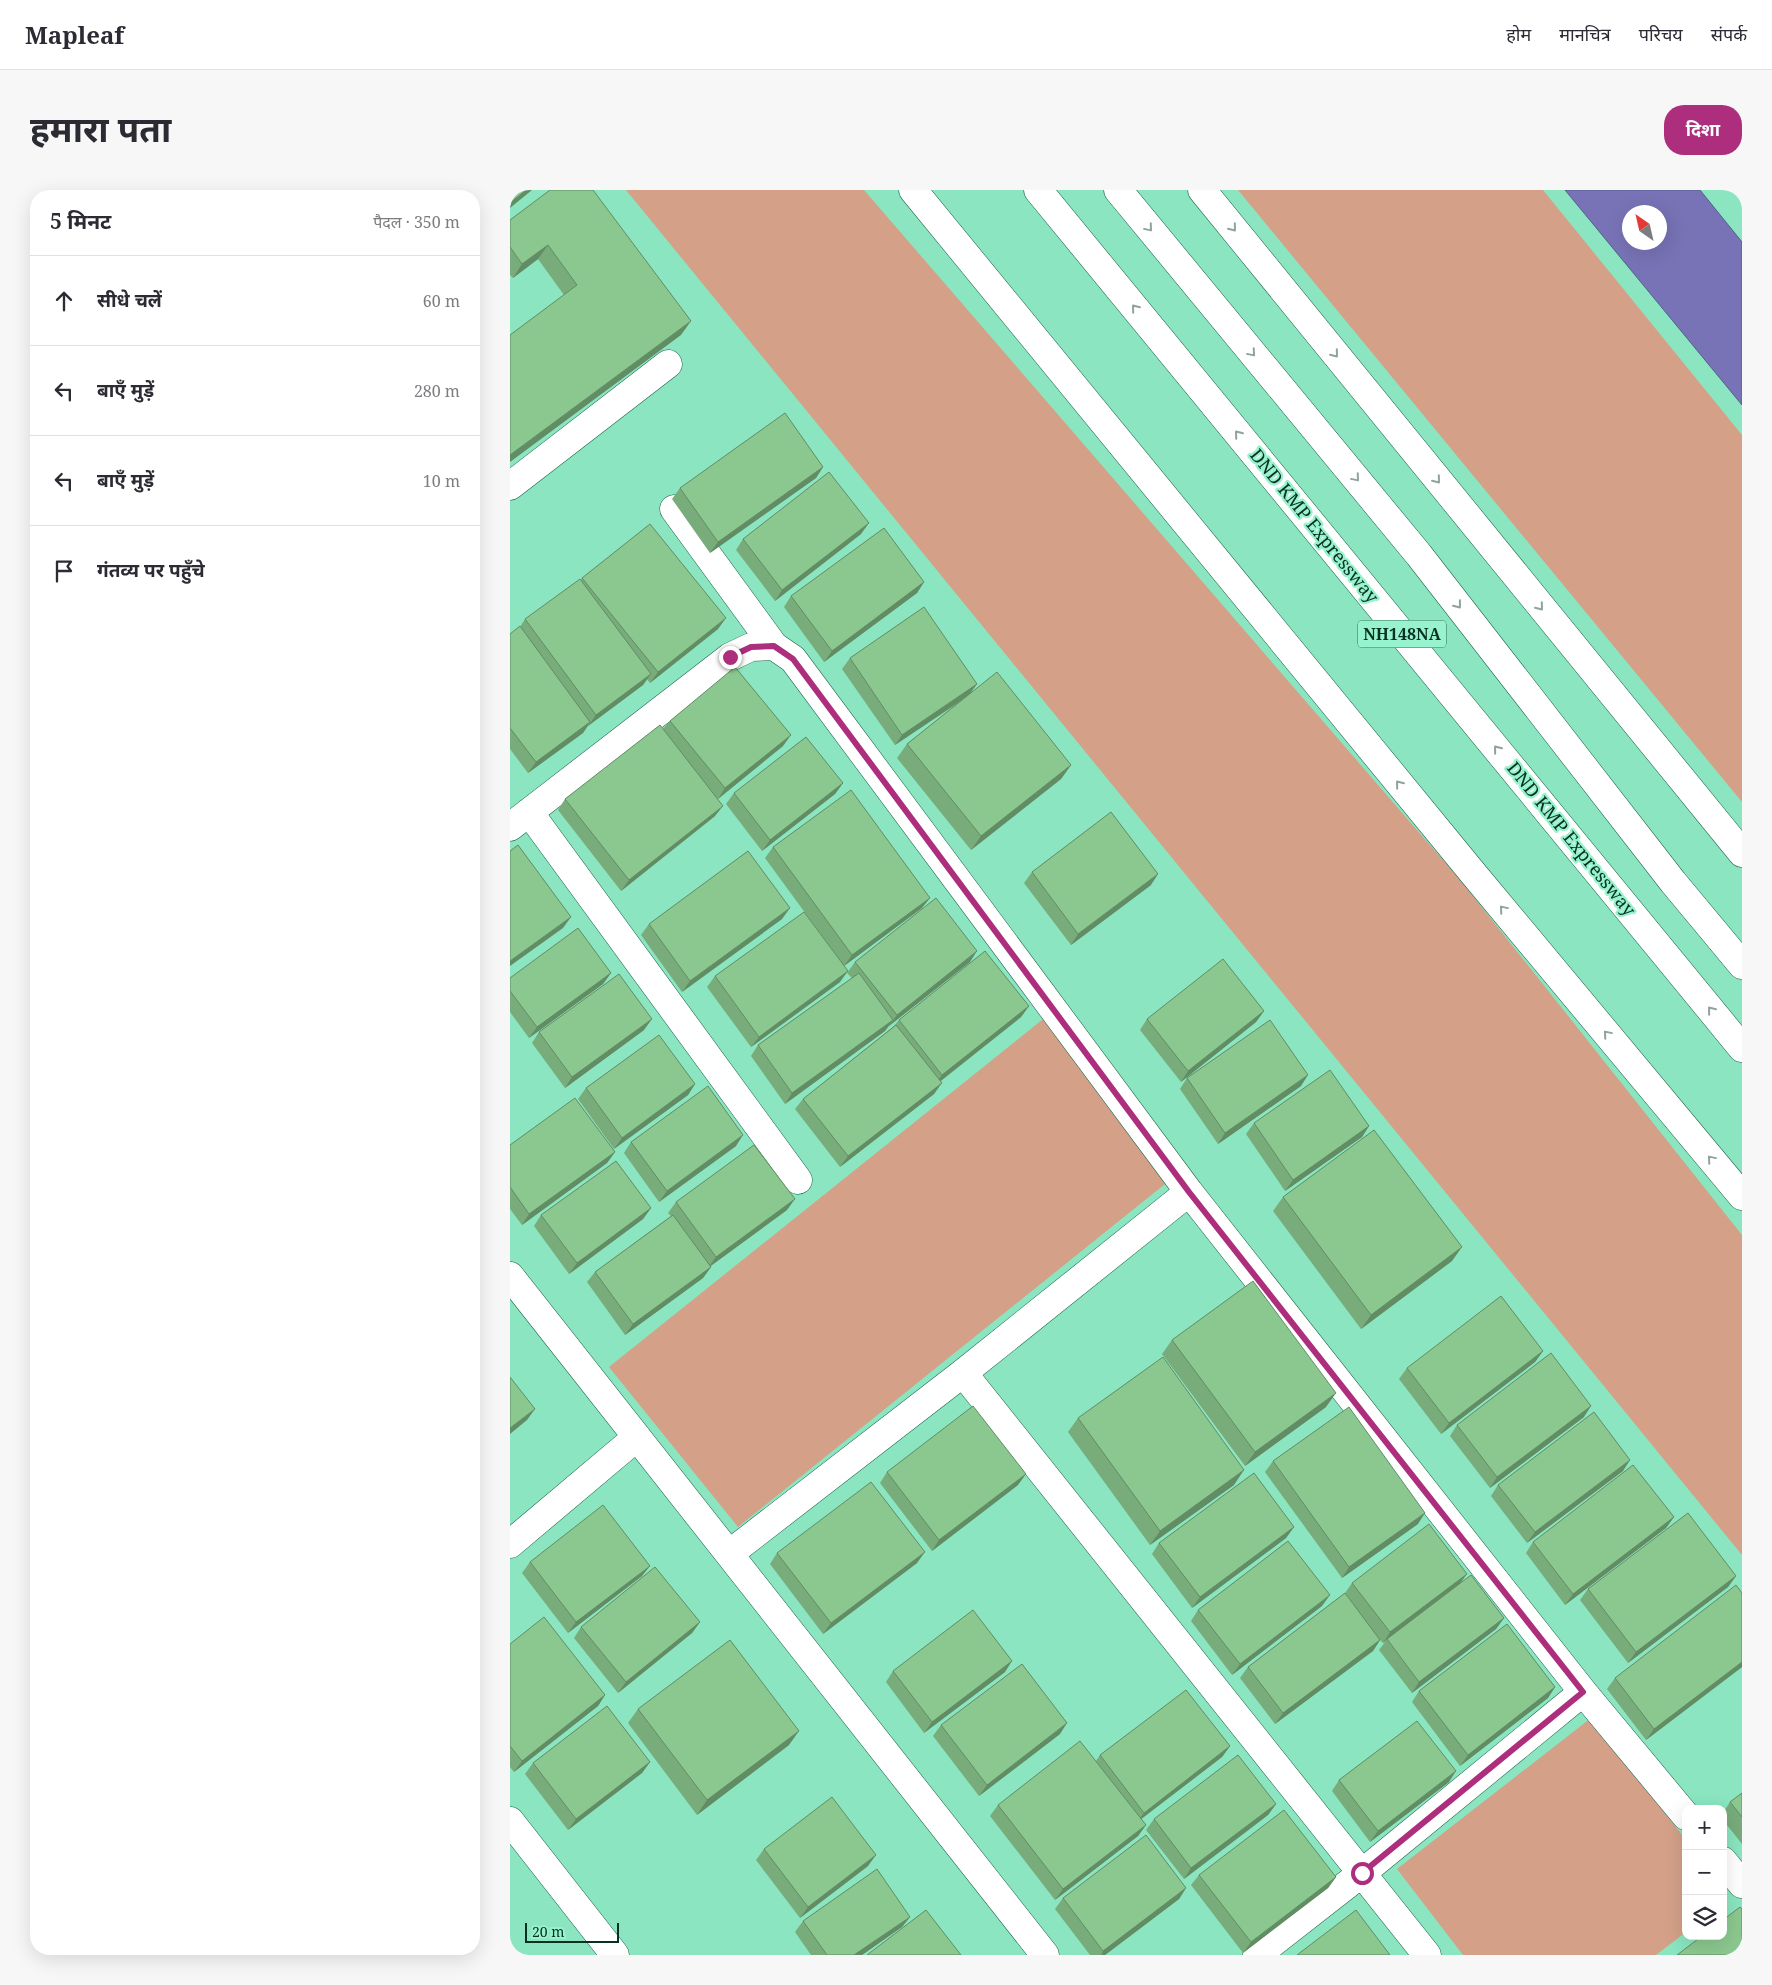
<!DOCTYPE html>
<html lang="hi">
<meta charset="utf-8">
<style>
body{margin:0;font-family:"Noto Serif","Noto Sans Devanagari",serif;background:#f7f7f7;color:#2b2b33}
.controls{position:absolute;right:15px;bottom:15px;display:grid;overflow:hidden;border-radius:10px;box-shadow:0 5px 20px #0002}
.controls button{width:45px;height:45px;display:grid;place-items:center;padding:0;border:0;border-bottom:1px solid #e1e1e2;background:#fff;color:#2b2b33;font:25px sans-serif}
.compass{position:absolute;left:1112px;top:15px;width:45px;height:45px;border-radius:50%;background:#fff;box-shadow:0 5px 20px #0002;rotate:326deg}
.scale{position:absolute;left:15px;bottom:12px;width:94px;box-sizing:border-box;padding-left:5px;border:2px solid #083123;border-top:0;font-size:14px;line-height:18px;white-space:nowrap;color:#083123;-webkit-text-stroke:4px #97f3cd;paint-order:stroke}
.stop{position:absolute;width:15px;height:15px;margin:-11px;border:4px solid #ac2e7d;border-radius:50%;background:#fff}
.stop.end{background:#ac2e7d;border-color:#fff;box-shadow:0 1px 5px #0008}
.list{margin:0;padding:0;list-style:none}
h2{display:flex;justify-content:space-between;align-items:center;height:65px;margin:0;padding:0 20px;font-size:21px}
h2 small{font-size:16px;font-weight:400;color:#7c7c81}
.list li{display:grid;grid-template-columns:32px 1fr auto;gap:15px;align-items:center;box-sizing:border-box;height:90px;padding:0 20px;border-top:1px solid #e1e1e2}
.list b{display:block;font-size:19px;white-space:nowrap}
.list em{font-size:16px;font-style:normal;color:#7c7c81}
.icon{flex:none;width:28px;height:28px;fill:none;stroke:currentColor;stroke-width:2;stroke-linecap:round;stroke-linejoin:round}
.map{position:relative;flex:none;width:1232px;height:1765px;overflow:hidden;border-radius:20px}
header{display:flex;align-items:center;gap:30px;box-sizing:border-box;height:70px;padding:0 25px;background:#fff;border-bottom:1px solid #e1e1e2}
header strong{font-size:24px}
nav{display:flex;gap:28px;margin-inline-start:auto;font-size:18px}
.intro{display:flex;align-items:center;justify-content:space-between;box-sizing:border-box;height:120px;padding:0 30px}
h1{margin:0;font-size:35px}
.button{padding:12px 22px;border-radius:20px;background:#ac2e7d;color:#fff;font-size:18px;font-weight:700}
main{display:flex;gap:30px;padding:0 30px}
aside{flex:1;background:#fff;border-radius:20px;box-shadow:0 5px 20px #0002}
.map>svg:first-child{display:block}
.green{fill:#d4a188}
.water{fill:#7873b6;stroke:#565f8a;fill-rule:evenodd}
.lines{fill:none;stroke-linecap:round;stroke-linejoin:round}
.minor-casing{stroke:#1a644b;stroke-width:29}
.tertiary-casing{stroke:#1a644b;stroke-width:29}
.trunk-casing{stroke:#1a644b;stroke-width:29}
.minor{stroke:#fff;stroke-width:28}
.tertiary{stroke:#fff;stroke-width:28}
.trunk{stroke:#fff;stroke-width:28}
.wall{fill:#78ac7b}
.shaded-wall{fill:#618c64}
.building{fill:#8bc88f;stroke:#618c64}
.oneway{stroke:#90a29c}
.route{stroke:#ac2e7d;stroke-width:6}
.labels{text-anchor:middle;stroke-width:4.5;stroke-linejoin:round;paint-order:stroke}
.shield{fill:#97f3cd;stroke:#336b56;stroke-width:1}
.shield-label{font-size:16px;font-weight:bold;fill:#083123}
.street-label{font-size:18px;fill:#083123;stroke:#97f3cd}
</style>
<header>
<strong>Mapleaf</strong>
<nav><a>होम</a><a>मानचित्र</a><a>परिचय</a><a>संपर्क</a></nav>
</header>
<div class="intro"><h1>हमारा पता</h1><a class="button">दिशा</a></div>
<main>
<aside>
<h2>5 मिनट<small>पैदल · 350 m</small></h2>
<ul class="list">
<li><svg class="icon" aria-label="ahead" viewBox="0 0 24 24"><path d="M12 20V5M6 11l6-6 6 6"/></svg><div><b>सीधे चलें</b></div><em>60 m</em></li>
<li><svg class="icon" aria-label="left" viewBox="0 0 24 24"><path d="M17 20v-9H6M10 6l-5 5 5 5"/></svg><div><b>बाएँ मुड़ें</b></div><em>280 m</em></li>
<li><svg class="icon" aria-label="left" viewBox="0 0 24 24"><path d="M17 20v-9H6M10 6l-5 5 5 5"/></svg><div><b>बाएँ मुड़ें</b></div><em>10 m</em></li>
<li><svg class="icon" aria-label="arrive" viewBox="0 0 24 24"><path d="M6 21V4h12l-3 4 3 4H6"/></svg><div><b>गंतव्य पर पहुँचे</b></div></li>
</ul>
</aside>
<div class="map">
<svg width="1232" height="1765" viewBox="0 0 1232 1765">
<rect width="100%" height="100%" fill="#8ae5c0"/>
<path class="green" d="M 116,0 L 354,0 L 951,691 L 1232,1045 L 1232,1365 Z
M 728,0 L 1033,0 L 1232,245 L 1232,612 Z
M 537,826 L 665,986 L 228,1337 L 99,1177 Z
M 1081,1528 L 1176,1650 L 1176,1742 L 1146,1765 L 953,1765 L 887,1679 Z"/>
<path class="water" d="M 1055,0 L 1190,0 L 1232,52 L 1232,215 ZM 1120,22 L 1150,22 L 1150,52 L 1120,52 Z"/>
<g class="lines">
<defs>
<path id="minor" d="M 0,296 L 158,174
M 164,319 L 264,456
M 19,622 L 288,990
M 0,637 L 220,467 L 241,457 L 264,456 L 283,469 L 679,1002 L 1073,1502 L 1176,1626
M 0,1086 L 535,1765
M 453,1183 L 917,1765
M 0,1354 L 127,1247
M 219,1364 L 453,1183 L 679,1002
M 0,1631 L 105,1765
M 1213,1671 L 1232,1694
M 747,1765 L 852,1683 L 1073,1502"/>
<path id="tertiary" d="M 403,0 L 962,682 L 1232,1006
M 692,0 L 1232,663"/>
<path id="trunk" d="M 528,0 L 1232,858
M 608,0 L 909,365 L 1163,692 L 1232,775"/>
</defs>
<use href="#minor" class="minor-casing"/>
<use href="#tertiary" class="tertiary-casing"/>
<use href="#trunk" class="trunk-casing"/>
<use href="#minor" class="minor"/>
<use href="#tertiary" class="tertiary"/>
<use href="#trunk" class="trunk"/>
</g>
<path class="wall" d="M 0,30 L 171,145 L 54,105 L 28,69 L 3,88 L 0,85 Z
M 313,277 L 306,288 L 200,363 L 162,309 L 170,298 Z
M 351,344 L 265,411 L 226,360 L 233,349 Z
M 72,388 L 208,439 L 140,493 L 137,489 L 133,495 L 78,536 L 73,543 L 18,583 L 0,559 L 0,444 L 10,437 L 15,429 L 71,390 Z
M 414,392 L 407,403 L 314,472 L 274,417 L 281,406 Z
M 340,468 L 467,494 L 461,502 L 561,575 L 551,589 L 461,660 L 387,568 L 397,554 L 447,514 L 385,555 L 332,479 Z
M 160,531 L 273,556 L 208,609 L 205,626 L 111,701 L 48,620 L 55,609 L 153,539 Z
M 333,593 L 325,604 L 252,661 L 216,614 L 224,603 Z
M 263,657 L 412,718 L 334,776 L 255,668 Z
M 522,682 L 641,695 L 561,755 L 514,693 Z
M 272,729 L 172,802 L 131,745 L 139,734 Z
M 345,772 L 460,772 L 379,836 L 375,841 L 275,914 L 241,866 L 248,855 L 342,788 L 337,783 Z
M 101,783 L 93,794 L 19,848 L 0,822 L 0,788 Z
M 205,786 L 330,792 L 241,857 L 197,797 Z
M 519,816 L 511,827 L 431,891 L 424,904 L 330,977 L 285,919 L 293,909 L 384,836 L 389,830 Z
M 754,821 L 746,832 L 671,892 L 630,840 L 637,829 Z
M 134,840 L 55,898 L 22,853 L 29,842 Z
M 677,888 L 791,896 L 708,954 L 670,899 Z
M 185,894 L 178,905 L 104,959 L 68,909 L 76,898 Z
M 744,933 L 859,936 L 852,947 L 775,1001 L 736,944 Z
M 121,952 L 226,956 L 149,1012 L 114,963 Z
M 0,955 L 105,962 L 97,973 L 12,1035 L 0,1019 Z
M 773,1007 L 942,1071 L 851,1139 L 763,1021 Z
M 166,1012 L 277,1020 L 200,1076 L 201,1077 L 193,1088 L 115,1145 L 77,1092 L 85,1082 L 161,1026 L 158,1023 Z
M 141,1018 L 133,1029 L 59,1084 L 24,1036 L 31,1025 Z
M 662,1150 L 816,1217 L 735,1276 L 652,1164 Z
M 1033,1161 L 1025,1172 L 931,1244 L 889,1189 L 897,1178 Z
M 1074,1227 L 980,1298 L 940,1246 L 947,1235 Z
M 568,1228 L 724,1295 L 640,1355 L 558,1242 Z
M 763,1271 L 908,1334 L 832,1388 L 755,1282 Z
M 1113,1281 L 1017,1353 L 981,1306 L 988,1295 Z
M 377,1282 L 508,1295 L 422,1361 L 370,1293 Z
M 1164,1327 L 1156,1338 L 1055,1415 L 1016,1363 L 1023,1352 Z
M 784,1337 L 776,1348 L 682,1418 L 642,1364 L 649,1353 Z
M 267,1363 L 407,1373 L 313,1444 L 260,1374 Z
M 20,1372 L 132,1386 L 58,1443 L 12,1383 Z
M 1226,1386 L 1218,1397 L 1118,1473 L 1070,1410 L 1078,1399 Z
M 842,1393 L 951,1393 L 994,1428 L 986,1439 L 902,1503 L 869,1460 L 875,1452 L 873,1453 L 870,1450 L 863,1461 L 765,1534 L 730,1488 L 738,1477 L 835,1403 Z
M 1232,1403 L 1232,1477 L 1136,1550 L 1097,1499 L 1105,1488 Z
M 812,1416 L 722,1485 L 681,1431 L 688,1420 Z
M 190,1432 L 182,1443 L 108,1503 L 64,1448 L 71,1437 Z
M 0,1454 L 95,1505 L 88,1516 L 4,1582 L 0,1577 Z
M 383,1481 L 495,1482 L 414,1543 L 376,1492 Z
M 1045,1497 L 1038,1508 L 950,1576 L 902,1512 L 909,1501 Z
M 128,1519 L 279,1555 L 187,1625 L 118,1533 Z
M 431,1535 L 550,1544 L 469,1606 L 423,1546 Z
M 720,1556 L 712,1567 L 631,1629 L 636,1635 L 628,1646 L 545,1710 L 480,1626 L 488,1615 L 586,1571 L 590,1565 Z
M 140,1572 L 132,1583 L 58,1640 L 15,1584 L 23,1573 Z
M 829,1590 L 939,1592 L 860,1652 L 822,1601 Z
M 1232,1603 L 1232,1654 L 1213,1630 L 1213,1623 L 1220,1612 Z
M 766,1614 L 758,1625 L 674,1689 L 636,1640 L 644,1629 Z
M 254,1659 L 358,1676 L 290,1728 L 246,1670 Z
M 689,1685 L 826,1687 L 818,1698 L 733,1763 L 681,1695 Z
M 676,1698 L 669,1709 L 595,1765 L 580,1765 L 545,1719 L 553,1708 Z
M 400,1727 L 392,1737 L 352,1765 L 301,1765 L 285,1742 L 293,1731 Z"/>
<path class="shaded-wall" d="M 16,0 L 22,0 L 0,18 L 0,13 Z
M 38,55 L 28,69 L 3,88 L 12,74 Z
M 181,131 L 171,145 L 0,272 L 0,265 Z
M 313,277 L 306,288 L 200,363 L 208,352 Z
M 359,333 L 351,344 L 265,411 L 272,400 Z
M 414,392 L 407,403 L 314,472 L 322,461 Z
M 216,428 L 208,439 L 140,493 L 148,482 Z
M 141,484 L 133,495 L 78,536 L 86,525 Z
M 467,494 L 459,505 L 385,555 L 392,545 Z
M 80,532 L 73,543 L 18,583 L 26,572 Z
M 281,545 L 273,556 L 208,609 L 215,598 Z
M 561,575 L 551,589 L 461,660 L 471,646 Z
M 333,593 L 325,604 L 252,661 L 260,650 Z
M 213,616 L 205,626 L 111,701 L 119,690 Z
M 648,684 L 641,695 L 561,755 L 568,744 Z
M 420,708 L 412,718 L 334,776 L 342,765 Z
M 280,718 L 272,729 L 172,802 L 180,791 Z
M 61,727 L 53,738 L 0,776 L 0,771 Z
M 467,761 L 460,772 L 379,836 L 387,825 Z
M 338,781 L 330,792 L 241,857 L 249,847 Z
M 101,783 L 93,794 L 19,848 L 27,837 Z
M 519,816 L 511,827 L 424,896 L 432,885 Z
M 754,821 L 746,832 L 671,892 L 678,881 Z
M 142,829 L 134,840 L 55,898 L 62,887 Z
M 383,830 L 375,841 L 275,914 L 282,903 Z
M 798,885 L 791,896 L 708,954 L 715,943 Z
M 432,893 L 424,904 L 330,977 L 338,966 Z
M 185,894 L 178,905 L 104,959 L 112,948 Z
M 859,936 L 852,947 L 775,1001 L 783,990 Z
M 233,945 L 226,956 L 149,1012 L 157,1001 Z
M 105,962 L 97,973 L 12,1035 L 19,1024 Z
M 285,1009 L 277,1020 L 198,1078 L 206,1067 Z
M 141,1018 L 133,1029 L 59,1084 L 67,1073 Z
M 952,1057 L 942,1071 L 851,1139 L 861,1125 Z
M 201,1077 L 193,1088 L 115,1145 L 123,1134 Z
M 1033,1161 L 1025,1172 L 931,1244 L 939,1233 Z
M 826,1203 L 816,1217 L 735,1276 L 745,1262 Z
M 1081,1216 L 1074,1227 L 980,1298 L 987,1287 Z
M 25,1219 L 17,1230 L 0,1244 L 0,1238 Z
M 1120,1270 L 1113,1281 L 1017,1353 L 1025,1342 Z
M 734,1280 L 724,1295 L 640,1355 L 650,1341 Z
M 516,1284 L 508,1295 L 422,1361 L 429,1350 Z
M 915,1323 L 908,1334 L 832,1388 L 839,1377 Z
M 1164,1327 L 1156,1338 L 1055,1415 L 1063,1404 Z
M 784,1337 L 776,1348 L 682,1418 L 690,1407 Z
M 415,1362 L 407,1373 L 313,1444 L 321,1433 Z
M 140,1376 L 132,1386 L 58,1443 L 66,1432 Z
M 957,1384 L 949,1395 L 877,1449 L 873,1453 L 880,1442 Z
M 1226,1386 L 1218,1397 L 1118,1473 L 1126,1462 Z
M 820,1405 L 812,1416 L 722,1485 L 730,1474 Z
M 994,1428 L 986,1439 L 902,1503 L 909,1492 Z
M 190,1432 L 182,1443 L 108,1503 L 116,1492 Z
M 870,1450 L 863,1461 L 765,1534 L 773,1523 Z
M 502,1471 L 495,1482 L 414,1543 L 422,1532 Z
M 1232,1472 L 1232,1477 L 1136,1550 L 1144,1539 Z
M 1045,1497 L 1038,1508 L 950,1576 L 958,1565 Z
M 95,1505 L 88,1516 L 4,1582 L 12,1571 Z
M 557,1533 L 550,1544 L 469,1606 L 477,1595 Z
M 289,1541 L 279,1555 L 187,1625 L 197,1610 Z
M 720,1556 L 712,1567 L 626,1633 L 634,1623 Z
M 140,1572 L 132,1583 L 58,1640 L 66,1629 Z
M 946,1581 L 939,1592 L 860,1652 L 868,1641 Z
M 766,1614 L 758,1625 L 674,1689 L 681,1678 Z
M 636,1635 L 628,1646 L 545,1710 L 553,1699 Z
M 366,1665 L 358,1676 L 290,1728 L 298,1717 Z
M 826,1687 L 818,1698 L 733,1763 L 741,1752 Z
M 676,1698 L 669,1709 L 595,1765 L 591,1765 L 593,1761 Z
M 400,1727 L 392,1737 L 352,1765 L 344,1765 Z"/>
<path class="building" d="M 0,0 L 16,0 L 0,13 Z
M 40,0 L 83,0 L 181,131 L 0,265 L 0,145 L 67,95 L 38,55 L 12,74 L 0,57 L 0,30 Z
M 275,223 L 313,277 L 208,352 L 170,298 Z
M 319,282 L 359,333 L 272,400 L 233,349 Z
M 140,334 L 216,428 L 148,482 L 72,388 Z
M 374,338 L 414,392 L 322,461 L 281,406 Z
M 70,389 L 141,484 L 86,525 L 15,429 Z
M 414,417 L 467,494 L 392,545 L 340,468 Z
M 10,436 L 80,532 L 26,572 L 0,538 L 0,444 Z
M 225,477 L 281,545 L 215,598 L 160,531 Z
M 487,482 L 561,575 L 471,646 L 397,554 Z
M 150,535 L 213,616 L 119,690 L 55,609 Z
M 296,547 L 333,593 L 260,650 L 224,603 Z
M 341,600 L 420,708 L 342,765 L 263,657 Z
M 601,622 L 648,684 L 568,744 L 522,682 Z
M 8,655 L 61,727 L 0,771 L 0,661 Z
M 238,661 L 280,718 L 180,791 L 139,734 Z
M 426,708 L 467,761 L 387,825 L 345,772 Z
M 294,722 L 338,781 L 249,847 L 205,786 Z
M 68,738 L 101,783 L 27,837 L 0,801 L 0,788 Z
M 475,761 L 519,816 L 432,885 L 389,830 Z
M 713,769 L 754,821 L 678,881 L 637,829 Z
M 349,783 L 383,830 L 282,903 L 248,855 Z
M 109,784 L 142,829 L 62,887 L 29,842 Z
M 760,830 L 798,885 L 715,943 L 677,888 Z
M 386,835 L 432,893 L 338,966 L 293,909 Z
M 149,845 L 185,894 L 112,948 L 76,898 Z
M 820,880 L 859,936 L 783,990 L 744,933 Z
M 198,896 L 233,945 L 157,1001 L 121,952 Z
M 65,908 L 105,962 L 19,1024 L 0,997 L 0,955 Z
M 864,940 L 952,1057 L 861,1125 L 773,1007 Z
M 244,955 L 285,1009 L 206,1067 L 166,1012 Z
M 106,971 L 141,1018 L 67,1073 L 31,1025 Z
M 163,1025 L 201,1077 L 123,1134 L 85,1082 Z
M 743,1091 L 826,1203 L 745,1262 L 662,1150 Z
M 991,1106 L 1033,1161 L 939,1233 L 897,1178 Z
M 1041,1163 L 1081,1216 L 987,1287 L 947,1235 Z
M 653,1167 L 734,1280 L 650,1341 L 568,1228 Z
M 0,1187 L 25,1219 L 0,1238 Z
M 463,1216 L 516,1284 L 429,1350 L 377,1282 Z
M 839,1217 L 915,1323 L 839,1377 L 763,1271 Z
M 1084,1222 L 1120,1270 L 1025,1342 L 988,1295 Z
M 1123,1275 L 1164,1327 L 1063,1404 L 1023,1352 Z
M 744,1283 L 784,1337 L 690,1407 L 649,1353 Z
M 361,1292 L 415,1362 L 321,1433 L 267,1363 Z
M 93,1315 L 140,1376 L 66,1432 L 20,1372 Z
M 1178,1323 L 1226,1386 L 1126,1462 L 1078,1399 Z
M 919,1334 L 957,1384 L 880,1442 L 842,1393 Z
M 778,1351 L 820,1405 L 730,1474 L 688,1420 Z
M 145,1377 L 190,1432 L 116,1492 L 71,1437 Z
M 961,1385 L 994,1428 L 909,1492 L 877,1449 Z
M 1226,1395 L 1232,1403 L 1232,1472 L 1144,1539 L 1105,1488 Z
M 835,1403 L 870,1450 L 773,1523 L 738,1477 Z
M 463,1420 L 502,1471 L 422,1532 L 383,1481 Z
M 34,1427 L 95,1505 L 12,1571 L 0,1556 L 0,1454 Z
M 997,1434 L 1045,1497 L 958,1565 L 909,1501 Z
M 220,1450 L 289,1541 L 197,1610 L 128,1519 Z
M 512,1474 L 557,1533 L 477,1595 L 431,1535 Z
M 676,1500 L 720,1556 L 634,1623 L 590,1565 Z
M 97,1516 L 140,1572 L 66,1629 L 23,1573 Z
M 907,1531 L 946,1581 L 868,1641 L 829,1590 Z
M 570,1551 L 636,1635 L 553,1699 L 488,1615 Z
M 728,1565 L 766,1614 L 681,1678 L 644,1629 Z
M 1232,1603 L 1232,1627 L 1220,1612 Z
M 322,1607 L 366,1665 L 298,1717 L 254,1659 Z
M 774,1620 L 826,1687 L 741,1752 L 689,1685 Z
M 636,1645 L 676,1698 L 593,1761 L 553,1708 Z
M 367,1679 L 400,1727 L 344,1765 L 317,1765 L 293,1731 Z
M 1230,1717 L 1232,1719 L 1232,1765 L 1167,1765 L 1192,1746 L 1213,1746 L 1213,1730 Z
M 416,1720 L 451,1765 L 357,1765 Z
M 846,1720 L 880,1765 L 787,1765 Z"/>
<defs><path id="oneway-chevron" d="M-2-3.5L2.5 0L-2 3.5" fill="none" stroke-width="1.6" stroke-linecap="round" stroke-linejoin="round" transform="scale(1.25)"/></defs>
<g class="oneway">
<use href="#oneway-chevron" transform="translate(639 38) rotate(50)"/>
<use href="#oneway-chevron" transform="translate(723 38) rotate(51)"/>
<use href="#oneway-chevron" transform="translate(625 118) rotate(-129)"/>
<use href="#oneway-chevron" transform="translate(742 163) rotate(50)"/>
<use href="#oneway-chevron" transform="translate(825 164) rotate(51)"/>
<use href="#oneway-chevron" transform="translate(728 244) rotate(-129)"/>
<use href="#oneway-chevron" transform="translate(846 288) rotate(50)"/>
<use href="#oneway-chevron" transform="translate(927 290) rotate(51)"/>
<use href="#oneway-chevron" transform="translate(948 415) rotate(52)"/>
<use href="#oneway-chevron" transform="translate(1030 417) rotate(51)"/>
<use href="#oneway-chevron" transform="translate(987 559) rotate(-129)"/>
<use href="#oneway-chevron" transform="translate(889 594) rotate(-129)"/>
<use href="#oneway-chevron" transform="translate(993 719) rotate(-130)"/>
<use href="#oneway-chevron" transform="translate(1201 820) rotate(-129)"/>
<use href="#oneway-chevron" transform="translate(1097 844) rotate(-130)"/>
<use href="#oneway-chevron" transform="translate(1201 969) rotate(-130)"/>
</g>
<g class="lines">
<path class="route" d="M 220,467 L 241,457 L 264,456 L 283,469 L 679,1002 L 1073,1502 L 852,1683"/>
</g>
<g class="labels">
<rect class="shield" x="848" y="430.5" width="88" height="27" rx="4"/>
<g class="shield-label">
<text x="892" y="450">NH148NA</text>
</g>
<g class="street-label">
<text transform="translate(804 336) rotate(51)" y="6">DND KMP Expressway</text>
<text transform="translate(1061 649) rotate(51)" y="6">DND KMP Expressway</text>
</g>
</g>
</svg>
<div class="controls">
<button>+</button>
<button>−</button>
<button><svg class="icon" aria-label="layers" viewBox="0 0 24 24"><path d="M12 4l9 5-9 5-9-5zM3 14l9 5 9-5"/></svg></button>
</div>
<svg class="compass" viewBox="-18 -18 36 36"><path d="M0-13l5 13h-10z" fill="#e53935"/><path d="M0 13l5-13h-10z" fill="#7c7c81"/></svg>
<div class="scale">20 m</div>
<div class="stop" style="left:852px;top:1683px"></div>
<div class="stop end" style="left:220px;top:467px"></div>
</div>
</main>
